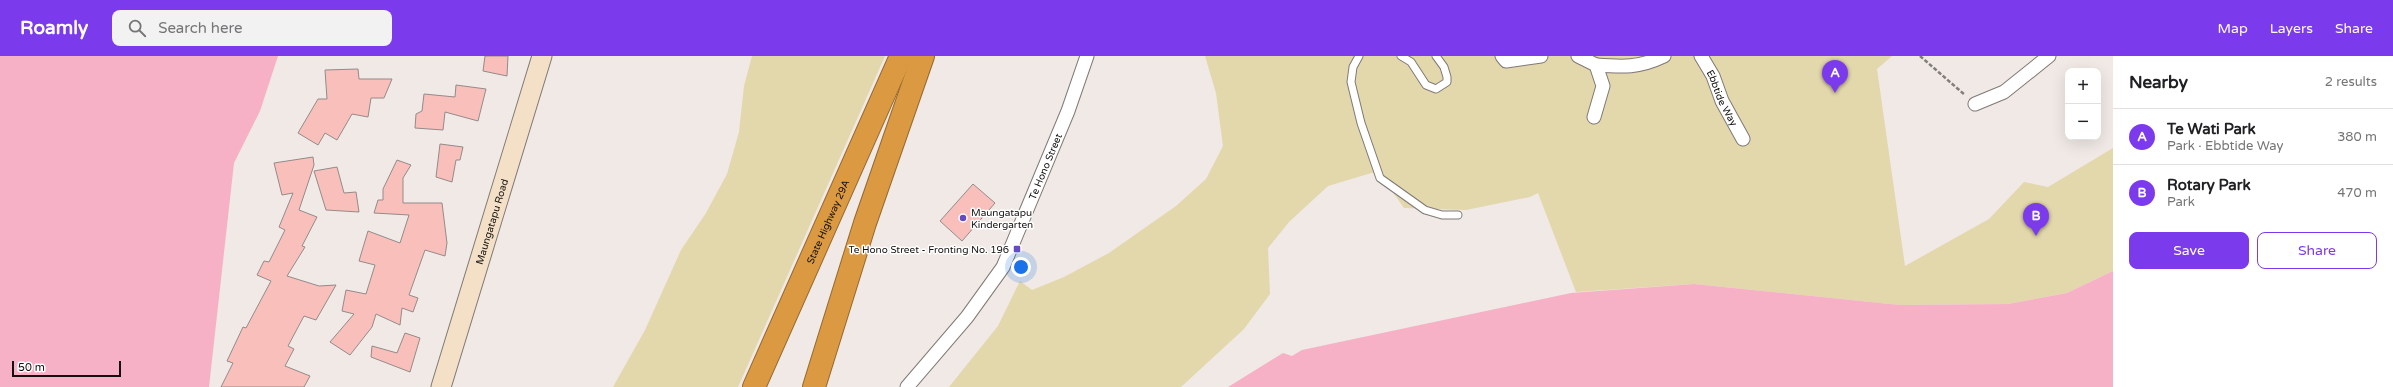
<!DOCTYPE html>
<meta charset="utf-8">
<style>
body{margin:0;font-family:"Varela Round",sans-serif;background:#f2f2f2;color:#202124}
.controls{position:absolute;right:12px;top:12px;display:grid;overflow:hidden;border-radius:8px;box-shadow:0 4px 16px #0002}
.controls button{width:36px;height:36px;display:grid;place-items:center;padding:0;border:0;border-bottom:1px solid #e0e0e0;background:#fff;color:#202124;font:20px sans-serif}
.scale{position:absolute;left:12px;bottom:10px;width:109px;box-sizing:border-box;padding-left:4px;border:2px solid #131110;border-top:0;font-size:11px;line-height:14px;white-space:nowrap;color:#131110;-webkit-text-stroke:3px #fff;paint-order:stroke}
.you{position:absolute;left:1021px;top:211px;width:14px;height:14px;margin:-10px;border:3px solid #fff;border-radius:50%;background:#1a73e8;box-shadow:0 0 0 6px #1a73e833}
.badge{display:grid;place-items:center;width:26px;height:26px;border-radius:50%;background:#7c3aed;color:#fff;font-size:13px;font-weight:700}
.pin{position:absolute;translate:-50% -33px;filter:drop-shadow(0 1px 2px #0008)}
.pin::after{content:'';position:absolute;top:21px;width:14px;height:12px;background:inherit;clip-path:polygon(0 0,100% 0,50% 100%)}
.list{margin:0;padding:0;list-style:none}
h2{display:flex;justify-content:space-between;align-items:center;height:52px;margin:0;padding:0 16px;font-size:17px}
h2 small{font-size:13px;font-weight:400;color:#757577}
.list li{display:grid;grid-template-columns:26px 1fr auto;gap:12px;align-items:center;box-sizing:border-box;height:56px;padding:0 16px;border-top:1px solid #e0e0e0}
.list b{display:block;font-size:15px;white-space:nowrap}
.list p{margin:0;font-size:13px;white-space:nowrap;color:#757577}
.list em{font-size:13px;font-style:normal;color:#757577}
.actions{display:flex;gap:8px;padding:12px 16px}
.actions a{flex:1;padding:9px 0;border:1px solid #7c3aed;border-radius:8px;text-align:center;font-size:14px;color:#7c3aed}
.actions .main{background:#7c3aed;color:#fff}
.icon{flex:none;width:22px;height:22px;fill:none;stroke:currentColor;stroke-width:2;stroke-linecap:round;stroke-linejoin:round}
.map{position:relative;flex:none;width:2113px;height:331px;overflow:hidden}
header{display:flex;align-items:center;gap:24px;box-sizing:border-box;height:56px;padding:0 20px;background:#7c3aed;color:#fff}
header strong{font-size:19px}
nav{display:flex;gap:22px;margin-inline-start:auto;font-size:14px}
.search{width:280px;height:36px;background:#f2f2f2;display:flex;align-items:center;gap:10px;box-sizing:border-box;padding:0 14px;border-radius:8px;color:#757577;font-size:15px}
main{display:flex}
aside{flex:1;background:#fff}
.map>svg:first-child{display:block}
.green{fill:#e3d7ac}
.water{fill:#f6b1c6}
.building{fill:#f9bfbb;stroke:#938b8a}
.lines{fill:none;stroke-linecap:round;stroke-linejoin:round}
.lane-casing{stroke:#807976;stroke-width:9}
.street-casing{stroke:#807976;stroke-width:15}
.secondary-casing{stroke:#807976;stroke-width:21}
.highway-casing{stroke:#956930;stroke-width:24}
.path{stroke:#827e7b;stroke-width:2.5;stroke-dasharray:4 2;stroke-linecap:butt}
.lane{stroke:#fff;stroke-width:7}
.street{stroke:#fff;stroke-width:13}
.secondary{stroke:#f4e0c6;stroke-width:19}
.highway{stroke:#db9942;stroke-width:22}
.poi-dot{fill:#654cc5;stroke:#fff;stroke-width:1.5}
.labels{text-anchor:middle;stroke-width:3;stroke-linejoin:round;paint-order:stroke}
.street-label{font-size:10px;fill:#131110;stroke:#fff}
.poi-label{font-size:10px;fill:#131110;stroke:#fff;text-anchor:start}
</style>
<header>
<strong>Roamly</strong>
<div class="search"><svg class="icon" aria-label="search" viewBox="0 0 24 24"><circle cx="10" cy="10" r="6"/><path d="M15 15l6 6"/></svg>Search here</div>
<nav><a>Map</a><a>Layers</a><a>Share</a></nav>
</header>
<main>
<div class="map">
<svg width="2113" height="331" viewBox="0 0 2113 331">
<rect width="100%" height="100%" fill="#f0e9e5"/>
<path class="green" d="M 752,0 L 885,0 L 738,331 L 613,331 L 645,274 L 681,194 L 706,157 L 727,118 L 739,76 L 744,30 Z
M 1205,0 L 1892,0 L 1877,13 L 1905,210 L 1989,163 L 2024,126 L 2048,131 L 2113,92 L 2113,215 L 2067,237 L 2008,248 L 1900,249 L 1694,228 L 1576,236 L 1538,137 L 1530,141 L 1466,154 L 1404,152 L 1378,115 L 1328,130 L 1289,166 L 1268,192 L 1270,238 L 1244,273 L 1181,331 L 949,331 L 998,270 L 1020,225 L 1032,234 L 1064,221 L 1109,197 L 1176,150 L 1206,123 L 1223,90 L 1216,37 Z"/>
<path class="water" d="M 0,0 L 278,0 L 260,55 L 234,107 L 209,331 L 0,331 Z
M 2113,215 L 2113,331 L 1228,331 L 1283,297 L 1292,300 L 1302,294 L 1571,237 L 1694,228 L 1900,249 L 2008,248 L 2067,237 Z"/>
<path class="building" d="M 485,0 L 508,0 L 507,20 L 483,15 Z
M 358,13 L 359,23 L 392,23 L 384,42 L 371,42 L 368,61 L 352,58 L 337,84 L 325,77 L 318,89 L 298,77 L 318,43 L 327,43 L 325,14 Z
M 456,29 L 486,33 L 478,65 L 445,56 L 443,74 L 415,72 L 416,58 L 422,55 L 424,38 L 455,41 Z
M 440,88 L 463,91 L 460,104 L 456,104 L 452,126 L 436,121 Z
M 313,101 L 314,109 L 299,154 L 317,161 L 302,190 L 305,191 L 287,220 L 319,230 L 336,229 L 316,264 L 304,260 L 288,290 L 294,293 L 285,310 L 310,320 L 304,331 L 221,331 L 233,307 L 227,305 L 243,271 L 246,272 L 271,225 L 257,219 L 264,205 L 269,206 L 285,174 L 279,171 L 293,137 L 282,139 L 274,107 Z
M 397,104 L 411,109 L 403,122 L 403,147 L 442,147 L 447,187 L 445,200 L 425,194 L 409,239 L 418,242 L 413,256 L 402,252 L 400,269 L 376,258 L 372,271 L 350,299 L 330,286 L 354,258 L 342,255 L 346,234 L 366,238 L 375,209 L 359,205 L 368,175 L 400,187 L 409,159 L 374,157 L 378,144 L 383,144 L 383,133 Z
M 337,111 L 344,137 L 356,136 L 359,156 L 326,154 L 314,115 Z
M 973,128 L 995,147 L 962,185 L 940,165 Z
M 405,277 L 420,282 L 410,316 L 371,301 L 372,290 L 397,297 Z"/>
<g class="lines">
<defs>
<path id="lane" d="M 1359,0 L 1353,11 L 1351,26 L 1361,67 L 1380,122 L 1425,154 L 1442,159 L 1458,159
M 1401,0 L 1411,6 L 1426,29 L 1436,33 L 1447,26 L 1447,21 L 1444,11 L 1436,0"/>
<g id="street">
<path d="M 1502,0 L 1506,5 L 1541,0"/>
<path d="M 1578,0 L 1596,9 L 1603,30 L 1594,61"/>
<path id="s1" d="M 1701,0 L 1713,20 L 1722,45 L 1743,83"/>
<path d="M 1596,9 C 1623,11 1639,12 1664,0"/>
<path d="M 1975,48 L 2004,36 L 2049,0"/>
<path id="s2" d="M 907,331 L 967,261 L 1003,211 L 1068,55 L 1087,0"/>
</g>
<g id="secondary">
<path id="s3" d="M 441,331 L 542,0"/>
</g>
<g id="highway">
<path id="s4" d="M 754,331 L 901,0"/>
<path d="M 814,331 L 865,167 L 923,0"/>
</g>
</defs>
<use href="#lane" class="lane-casing"/>
<use href="#street" class="street-casing"/>
<use href="#secondary" class="secondary-casing"/>
<use href="#highway" class="highway-casing"/>
<path class="path" d="M 1920,0 L 1965,39"/>
<use href="#lane" class="lane"/>
<use href="#street" class="street"/>
<use href="#secondary" class="secondary"/>
<use href="#highway" class="highway"/>
</g>
<g class="poi-dot">
<circle cx="963" cy="162" r="4"/>
<rect x="1013" y="189" width="8" height="8" rx="2"/>
</g>
<g class="labels">
<g class="street-label">
<text dy="4" stroke="none"><textPath href="#s1" startOffset="47">Ebbtide Way</textPath></text>
<text dy="4" stroke="none"><textPath href="#s2" startOffset="263">Te Hono Street</textPath></text>
<text dy="4" stroke="none"><textPath href="#s3" startOffset="173">Maungatapu Road</textPath></text>
<text dy="4" stroke="none"><textPath href="#s4" startOffset="181">State Highway 29A</textPath></text>
</g>
<g class="poi-label">
<text x="971" y="160">Maungatapu<tspan x="971" dy="12">Kindergarten</tspan></text>
<text x="1009" y="197" text-anchor="end">Te Hono Street - Fronting No. 196</text>
</g>
</g>
</svg>
<div class="controls">
<button>+</button>
<button>−</button>
</div>
<div class="scale">50 m</div>
<div class="you"></div>
<div class="pin badge" style="left:1835px;top:37px">A</div>
<div class="pin badge" style="left:2036px;top:180px">B</div>
</div>
<aside>
<h2>Nearby<small>2 results</small></h2>
<ul class="list">
<li><span class="badge">A</span><div><b>Te Wati Park</b><p>Park · Ebbtide Way</p></div><em>380 m</em></li>
<li><span class="badge">B</span><div><b>Rotary Park</b><p>Park</p></div><em>470 m</em></li>
</ul>
<div class="actions"><a class="main">Save</a><a>Share</a></div>
</aside>
</main>
